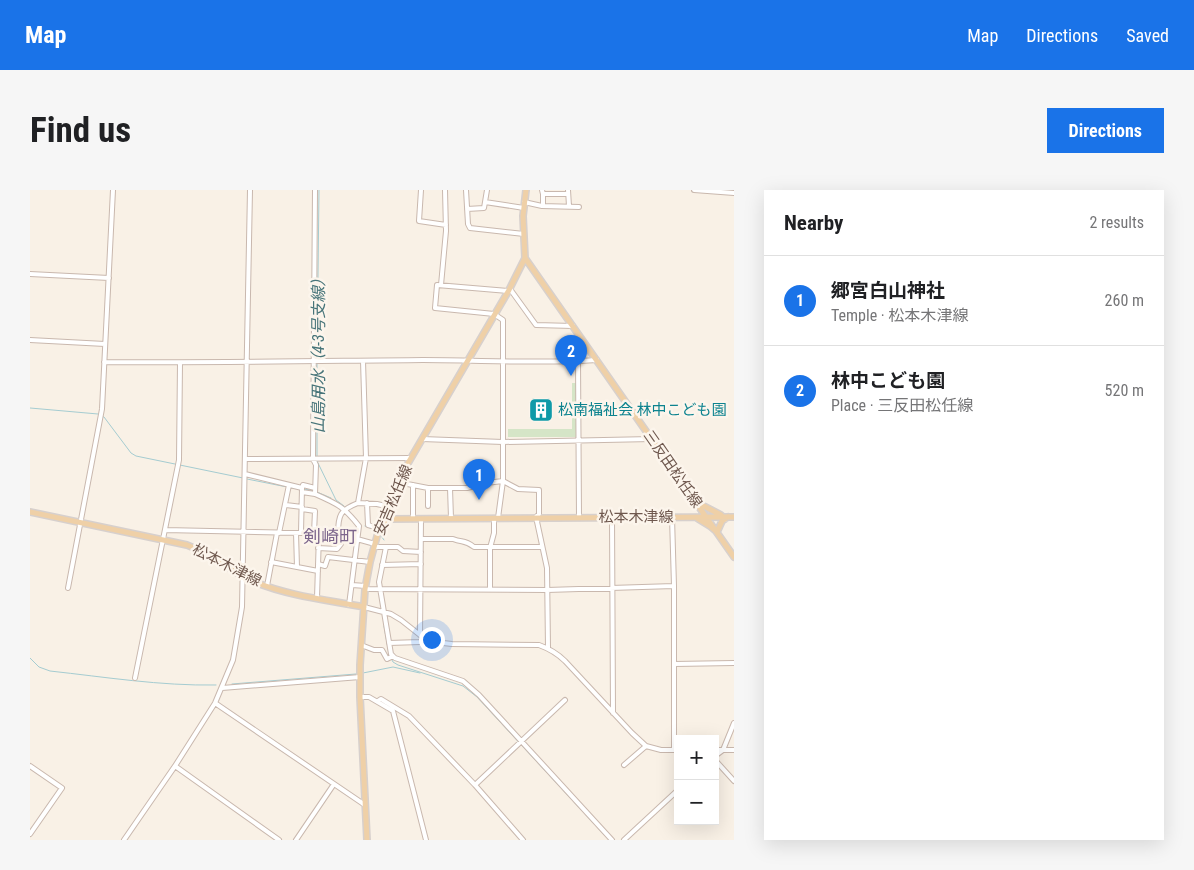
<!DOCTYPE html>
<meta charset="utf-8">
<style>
body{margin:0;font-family:"Roboto Condensed","Noto Sans JP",sans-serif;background:#f6f6f6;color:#202124}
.controls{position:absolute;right:15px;bottom:15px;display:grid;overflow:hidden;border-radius:0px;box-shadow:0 5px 20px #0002}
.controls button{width:45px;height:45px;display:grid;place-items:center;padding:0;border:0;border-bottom:1px solid #e0e0e0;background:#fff;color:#202124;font:25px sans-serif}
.you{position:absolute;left:401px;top:449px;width:18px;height:18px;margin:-12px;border:4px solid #fff;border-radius:50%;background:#1a73e8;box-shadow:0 0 0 8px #1a73e833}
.badge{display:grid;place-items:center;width:32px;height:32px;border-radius:50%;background:#1a73e8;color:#fff;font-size:16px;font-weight:700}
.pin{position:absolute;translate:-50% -41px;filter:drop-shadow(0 1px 2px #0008)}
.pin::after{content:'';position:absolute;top:26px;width:18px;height:15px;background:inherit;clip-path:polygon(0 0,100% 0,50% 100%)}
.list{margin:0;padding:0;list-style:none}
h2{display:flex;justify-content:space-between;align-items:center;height:65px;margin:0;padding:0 20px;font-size:21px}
h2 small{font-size:16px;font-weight:400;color:#757577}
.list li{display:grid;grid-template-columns:32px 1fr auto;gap:15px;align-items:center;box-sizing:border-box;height:90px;padding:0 20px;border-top:1px solid #e0e0e0}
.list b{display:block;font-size:19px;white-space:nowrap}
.list p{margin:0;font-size:16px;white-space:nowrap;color:#757577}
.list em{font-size:16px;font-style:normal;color:#757577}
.map{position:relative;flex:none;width:704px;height:650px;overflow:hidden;border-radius:0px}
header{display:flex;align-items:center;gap:30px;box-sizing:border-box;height:70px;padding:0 25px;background:#1a73e8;color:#fff}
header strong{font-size:24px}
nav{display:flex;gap:28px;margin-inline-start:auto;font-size:18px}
.intro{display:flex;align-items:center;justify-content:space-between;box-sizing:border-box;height:120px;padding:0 30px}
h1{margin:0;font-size:35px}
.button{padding:12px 22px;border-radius:0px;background:#1a73e8;color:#fff;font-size:18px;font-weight:700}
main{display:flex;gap:30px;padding:0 30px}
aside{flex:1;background:#fff;border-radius:0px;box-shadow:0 5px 20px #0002}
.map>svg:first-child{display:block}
.green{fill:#d5e5c7}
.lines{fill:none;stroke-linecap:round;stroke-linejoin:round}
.stream{stroke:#a5ccd1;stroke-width:1}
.minor-casing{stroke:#c9b8ae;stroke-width:6}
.major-casing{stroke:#d7d0cd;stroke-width:8}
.minor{stroke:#fff;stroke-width:4}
.major{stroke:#efd0a7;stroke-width:5}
.labels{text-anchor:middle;stroke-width:5;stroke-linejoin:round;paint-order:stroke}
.culture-label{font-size:15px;fill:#0d838f;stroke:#fcf5ec;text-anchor:start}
.street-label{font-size:15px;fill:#6f584e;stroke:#fcf5ec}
.water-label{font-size:16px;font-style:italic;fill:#477479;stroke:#fcf5ec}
.quarter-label{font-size:18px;fill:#7c668c;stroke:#fcf5ec}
</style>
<header>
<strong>Map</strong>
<nav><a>Map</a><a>Directions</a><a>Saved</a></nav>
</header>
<div class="intro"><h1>Find us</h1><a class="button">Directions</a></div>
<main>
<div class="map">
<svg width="704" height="650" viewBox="0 0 704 650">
<rect width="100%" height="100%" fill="#f9f1e6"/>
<path class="green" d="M 542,193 L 547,193 L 548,247 L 478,247 L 478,239 L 542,239 Z"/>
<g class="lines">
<path class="stream" d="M 287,169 L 289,0
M 287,173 L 287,267
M 0,218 L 68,224 L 74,227 L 101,263 L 106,266 L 213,288
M 287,271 L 306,310 L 314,316
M 217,289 L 257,297
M 261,298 L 282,300
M 287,302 L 301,308
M 335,336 L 346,340
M 349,343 L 354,350
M 354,436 L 359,464
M 0,468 L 9,477 L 20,481 C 75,487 130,496 186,495
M 361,468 L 363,472 L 368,475 L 433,496 L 447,507 L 579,650
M 333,483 L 363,477 L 390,483
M 202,494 L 326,484"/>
<defs>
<path id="minor" d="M 285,0 L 283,269 L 286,275 L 285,304 C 308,314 314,317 329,336 L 319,415
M 391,0 L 389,31 L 416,35
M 436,0 L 438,34 L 440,38 L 494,44
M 512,0 L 513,4 L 513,16
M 538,0 L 539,16
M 664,0 L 704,3
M 513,4 L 538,4
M 455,12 L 494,18
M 494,12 L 512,16 L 549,17
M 437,19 L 454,18 L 457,0
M 0,84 L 79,88
M 411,95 L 416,41 L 415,0
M 480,99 L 506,135 L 543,136
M 0,150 L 75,154
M 333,171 L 336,268 L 328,313 L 347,314 L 360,317
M 548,171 L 549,327
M 74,172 C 180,173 287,171 393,170 C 451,170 509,174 567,170
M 392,249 L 473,252 L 622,249
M 215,269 L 381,268
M 215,284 L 272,298 L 273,295 L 285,298
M 367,292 L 398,298 L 437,298 L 456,293 L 473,291 L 488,299 L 509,300 L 509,324 L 506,327 L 517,378 L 518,458
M 420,298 L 421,328
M 272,302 L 285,304
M 337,313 L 338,335 L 349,338
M 256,315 L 272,317
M 398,316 L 398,298
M 272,319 L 285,321 L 284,343
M 582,327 L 583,523
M 642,327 L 644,396 L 644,560
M 468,328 L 473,291 L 473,130 L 464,124 L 405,118 L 407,95 L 478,101
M 383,329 L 383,295
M 135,340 L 323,344 L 327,349 L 345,354
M 271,342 L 272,298
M 249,343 L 259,295
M 266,343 L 267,377
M 308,344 C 308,325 310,320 328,313
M 391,349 L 423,349 C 433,353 434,349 444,357 L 512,357
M 344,357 L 368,357 L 373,361 L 391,362
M 356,357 L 349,392 L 361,464 L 365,468 L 433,491 L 449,505 L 582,650
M 288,358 L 307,359 L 311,354 L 311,344
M 241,372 L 288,381
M 288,374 L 295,376 L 298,367 L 340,372
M 352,375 L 391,374
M 322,395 L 336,396
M 237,396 L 247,343
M 38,398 L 72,219 L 83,0
M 335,399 L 517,400 L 644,396
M 460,399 L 460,358 L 464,343 L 464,328
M 287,408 L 289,344
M 334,417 L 361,424 L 371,430 L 390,445 L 404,452 L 422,454 L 509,455 C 520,459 527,463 535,471 L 602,543 L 616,556 L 631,560 L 648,560
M 390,445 L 391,329
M 359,453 L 390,452 L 394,447
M 331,455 L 344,460 L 352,460 L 357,469 L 363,466
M 644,474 L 704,473
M 105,488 L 149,270 L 150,173
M 192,498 L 330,487
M 330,507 L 339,507 L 363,521 L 396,650
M 348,511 L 351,509 L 379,526 L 445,595 L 493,650
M 185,513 L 335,615
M 685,560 L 704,560
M 685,566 L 693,560 L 704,533
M 685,570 L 704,591
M 594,575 L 616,556
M 0,576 L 32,598 L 0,644
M 145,576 L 249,650
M 445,595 L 535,510
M 94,650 L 145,576 L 185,513 L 203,470 L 212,417 L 220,0
M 266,650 L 304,594
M 594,650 L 648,600"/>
<path id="major" d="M 495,68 L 704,367
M 668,313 L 691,325
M 0,322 L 157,355 C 181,364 200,382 225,392 C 259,406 298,410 334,417
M 667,328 L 680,336 L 687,342 L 692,331 L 698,327
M 358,329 L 704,327
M 337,650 L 330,507 L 330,475 L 335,399 L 340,372 L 349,339 L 358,329 L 363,304 L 367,292 L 479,100 L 495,68 L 493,26 L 496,0"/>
</defs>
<use href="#minor" class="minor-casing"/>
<use href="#major" class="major-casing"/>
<use href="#minor" class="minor"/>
<use href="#major" class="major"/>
</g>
<defs>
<symbol id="building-square" viewBox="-11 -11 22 22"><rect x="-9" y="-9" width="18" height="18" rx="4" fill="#0f9aa8" stroke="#fcf5ec"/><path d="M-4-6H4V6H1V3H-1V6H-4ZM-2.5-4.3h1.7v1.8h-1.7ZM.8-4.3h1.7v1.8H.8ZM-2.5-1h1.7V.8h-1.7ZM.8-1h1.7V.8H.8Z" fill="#fff"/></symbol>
</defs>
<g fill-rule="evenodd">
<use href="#building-square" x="497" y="206" width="28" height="28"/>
</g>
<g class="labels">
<g class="culture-label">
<text x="528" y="225">松南福祉会 林中こども園</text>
</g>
<g class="street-label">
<text transform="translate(643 279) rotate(55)" y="5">三反田松任線</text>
<text transform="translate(363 310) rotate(-67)" y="5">安吉松任線</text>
<text x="606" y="332">松本木津線</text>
<text transform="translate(197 375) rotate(27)" y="5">松本木津線</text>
</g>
<g class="water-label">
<text transform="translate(288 162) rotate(-90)" y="6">山島用水（4-3号支線）</text>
</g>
<g class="quarter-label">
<text x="300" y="353">剣崎町</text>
</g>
</g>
</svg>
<div class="controls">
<button>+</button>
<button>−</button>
</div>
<div class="you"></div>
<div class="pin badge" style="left:449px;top:310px">1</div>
<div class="pin badge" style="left:541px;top:186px">2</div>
</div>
<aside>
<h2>Nearby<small>2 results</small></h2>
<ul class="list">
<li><span class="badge">1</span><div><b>郷宮白山神社</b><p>Temple · 松本木津線</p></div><em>260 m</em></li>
<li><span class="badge">2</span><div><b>林中こども園</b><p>Place · 三反田松任線</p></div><em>520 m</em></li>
</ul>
</aside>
</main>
